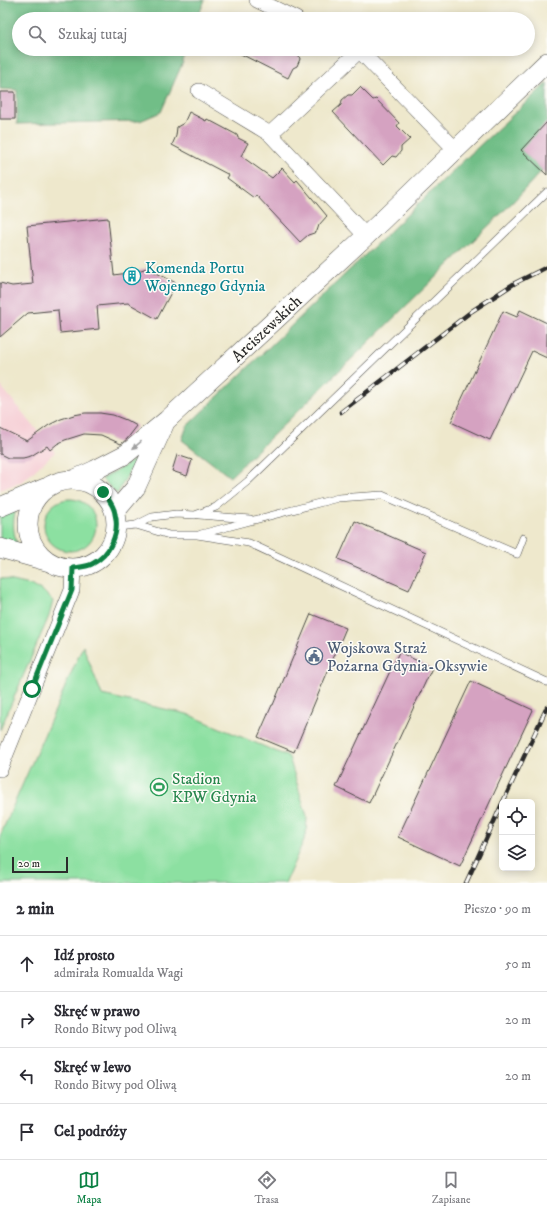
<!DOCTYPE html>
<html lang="pl">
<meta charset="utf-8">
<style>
body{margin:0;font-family:"IM FELL DW Pica",serif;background:#f2f2f3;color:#2b2b33}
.controls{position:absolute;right:12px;bottom:12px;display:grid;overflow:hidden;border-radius:6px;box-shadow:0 2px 10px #0003}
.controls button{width:36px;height:36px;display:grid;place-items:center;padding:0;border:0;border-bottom:1px solid #e1e1e2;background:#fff;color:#2b2b33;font:20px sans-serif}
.scale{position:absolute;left:12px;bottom:10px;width:56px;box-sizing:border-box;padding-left:4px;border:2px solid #2b2b2b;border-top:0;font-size:11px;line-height:14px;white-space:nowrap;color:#2b2b2b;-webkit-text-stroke:3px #fdfcf7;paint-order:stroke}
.stop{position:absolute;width:12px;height:12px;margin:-9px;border:3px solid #0b8043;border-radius:50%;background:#fff}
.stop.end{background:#0b8043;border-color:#fff;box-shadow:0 1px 4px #0008}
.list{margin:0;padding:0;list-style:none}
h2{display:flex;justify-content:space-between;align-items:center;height:52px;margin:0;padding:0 16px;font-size:17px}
h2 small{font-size:13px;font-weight:400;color:#7c7c81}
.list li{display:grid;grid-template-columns:26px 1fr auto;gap:12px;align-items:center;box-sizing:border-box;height:56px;padding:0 16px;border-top:1px solid #e1e1e2}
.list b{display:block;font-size:15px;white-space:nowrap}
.list p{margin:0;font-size:13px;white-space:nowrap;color:#7c7c81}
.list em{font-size:13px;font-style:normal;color:#7c7c81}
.icon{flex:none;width:22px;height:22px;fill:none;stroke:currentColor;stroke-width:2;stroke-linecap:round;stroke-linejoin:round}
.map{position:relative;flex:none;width:547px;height:883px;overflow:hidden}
.search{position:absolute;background:#fff;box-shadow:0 2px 10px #0003;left:12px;right:12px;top:12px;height:44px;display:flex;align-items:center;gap:10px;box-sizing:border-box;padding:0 14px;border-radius:22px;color:#7c7c81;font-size:15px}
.sheet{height:276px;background:#fff}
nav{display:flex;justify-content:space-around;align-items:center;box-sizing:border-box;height:56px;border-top:1px solid #e1e1e2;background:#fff;font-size:11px;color:#7c7c81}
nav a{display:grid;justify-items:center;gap:2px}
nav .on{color:#0b8043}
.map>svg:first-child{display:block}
.built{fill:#f6cfd6}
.green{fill:#8ce0a1;stroke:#5c8666}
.forest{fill:#71be87;stroke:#4e7459}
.building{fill:#d5a2c1}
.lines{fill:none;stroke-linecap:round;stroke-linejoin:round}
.service-casing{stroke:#484743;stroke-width:8}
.minor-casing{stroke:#484743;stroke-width:16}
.tertiary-casing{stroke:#484743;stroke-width:20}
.service{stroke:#fff;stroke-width:7}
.minor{stroke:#fff;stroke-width:15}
.tertiary{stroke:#fff;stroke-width:19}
.rail-casing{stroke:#2b2b2b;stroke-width:4.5}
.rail{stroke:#fdfcf7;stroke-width:3;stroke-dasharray:9;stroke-linecap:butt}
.oneway{fill:#a0a0a0}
.route{stroke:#0b8043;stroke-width:5}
.labels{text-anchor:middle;stroke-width:3;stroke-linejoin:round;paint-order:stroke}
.culture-label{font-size:16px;fill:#0d838f;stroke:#fdfcf7;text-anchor:start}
.street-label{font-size:16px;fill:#2b2b2b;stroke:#fdfcf7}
.service-label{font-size:16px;fill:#4e5e75;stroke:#fdfcf7;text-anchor:start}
.leisure-label{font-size:16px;fill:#27864d;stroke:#fdfcf7;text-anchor:start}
</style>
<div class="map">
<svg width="547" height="883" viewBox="0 0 547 883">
<rect width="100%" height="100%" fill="#fdfcf7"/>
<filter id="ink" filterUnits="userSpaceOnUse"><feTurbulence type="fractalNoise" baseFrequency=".025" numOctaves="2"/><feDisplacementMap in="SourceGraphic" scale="8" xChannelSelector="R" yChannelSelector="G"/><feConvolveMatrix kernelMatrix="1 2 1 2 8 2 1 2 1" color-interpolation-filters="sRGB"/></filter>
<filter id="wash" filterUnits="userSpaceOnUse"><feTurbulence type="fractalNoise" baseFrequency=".012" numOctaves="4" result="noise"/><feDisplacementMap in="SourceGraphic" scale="16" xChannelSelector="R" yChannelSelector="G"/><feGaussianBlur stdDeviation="0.9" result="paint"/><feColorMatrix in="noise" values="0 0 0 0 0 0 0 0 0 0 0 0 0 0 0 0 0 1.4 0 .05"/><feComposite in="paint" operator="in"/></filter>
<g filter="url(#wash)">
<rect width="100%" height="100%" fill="#eee8cc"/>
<path class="built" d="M 0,385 L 55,452 L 23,481 L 0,490 Z"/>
<path class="green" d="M 136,459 L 117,494 L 102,479 Z
M44 525a26 26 0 1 1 52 0a26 26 0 1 1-52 0Z
M 16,509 C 12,522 13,534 18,546 L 0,542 L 0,514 Z
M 0,578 L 30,585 L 43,591 L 53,601 L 49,616 L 0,730 Z
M 83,646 L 102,695 L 187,714 L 289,757 L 307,817 L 306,835 L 285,883 L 0,883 L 0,836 Z"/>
<path class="forest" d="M 0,0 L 205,0 L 197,19 L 19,19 L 19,49 L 186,49 L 183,62 L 161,112 L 140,121 L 17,124 L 17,90 L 0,89 Z
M 547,83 L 547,165 L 512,203 L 230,477 L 182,440 L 187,426 L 463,161 Z"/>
<g id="blocks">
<path class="building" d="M 231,49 L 297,49 L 300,59 L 297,66 L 293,68 L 288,78 Z
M 360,87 L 373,100 L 376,99 L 399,123 L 397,126 L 410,139 L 401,147 L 401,151 L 396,157 L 392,156 L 383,165 L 333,112 L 341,105 L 342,100 L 348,95 L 352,95 Z
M 0,92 L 15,92 L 15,119 L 0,119 Z
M 189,112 L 206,121 L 207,119 L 237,135 L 238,138 L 248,143 L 241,156 L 272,178 L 282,168 L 295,182 L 297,180 L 327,216 L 319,225 L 317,231 L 314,233 L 308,235 L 300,242 L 256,195 L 254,198 L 227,178 L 229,175 L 172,145 L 176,136 L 177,127 L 184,123 Z
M 547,122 L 547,175 L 521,150 Z
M 108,218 L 114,275 L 135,272 L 147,268 L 176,283 L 157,319 L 128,303 L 97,306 L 99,329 L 60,333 L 58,310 L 28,313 L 0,337 L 0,283 L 12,286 L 33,284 L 27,226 Z
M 520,310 L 547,323 L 547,358 L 532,351 L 490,440 L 451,422 L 503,311 L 517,317 Z
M 85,413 L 100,413 L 113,415 L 126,420 L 137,426 L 127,439 L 121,444 L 101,435 L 84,434 L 65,440 L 57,444 L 50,450 L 47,446 L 31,456 L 23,458 L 8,458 L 0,454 L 0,428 L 27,441 L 49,425 L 61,419 L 74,415 Z
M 177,455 L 192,460 L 187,476 L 172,471 Z
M 355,521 L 426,552 L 409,590 L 338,559 Z
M 311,614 L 346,628 L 294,752 L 258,737 L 272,705 L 273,705 Z
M 399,652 L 432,668 L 369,803 L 336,787 Z
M 471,681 L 533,710 L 460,866 L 398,837 Z"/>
</g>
</g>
<g filter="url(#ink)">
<use href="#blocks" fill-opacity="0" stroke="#484743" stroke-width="1"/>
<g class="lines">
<defs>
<path id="service" d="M 199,515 L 250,519
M 136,525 L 169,535 L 197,535 L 249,543 L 547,682
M 117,527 L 136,525 L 152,517 L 176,514 L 195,515 L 216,507 L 248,481 L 547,192
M 201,534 L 338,498 L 382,495 L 517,554 L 523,538"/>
<path id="minor" d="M 257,0 L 296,19
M 358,49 L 456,150
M 199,91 L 270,134 L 360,50
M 270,134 L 366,236
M 0,769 L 72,590 L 73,568"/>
<path id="tertiary" d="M 73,480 L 95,470 L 126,454 L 167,420 L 366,236 L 547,62
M28 524a44 44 0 1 1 88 0a44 44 0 1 1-88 0Z
M 0,507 L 45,488
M 115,512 L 136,487 L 164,425
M 0,548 L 50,562"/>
</defs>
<use href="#service" class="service-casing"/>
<use href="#minor" class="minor-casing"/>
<use href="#tertiary" class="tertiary-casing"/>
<use href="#service" class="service"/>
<use href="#minor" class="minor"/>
<use href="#tertiary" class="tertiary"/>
<defs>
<path id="rail" d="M 341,412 L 472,311 L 515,283 L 547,267
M 503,802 L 547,707
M 466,883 L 502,804"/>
</defs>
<use href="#rail" class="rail-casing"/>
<use href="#rail" class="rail"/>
</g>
<defs><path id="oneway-solid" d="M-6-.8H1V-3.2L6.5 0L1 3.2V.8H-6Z"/></defs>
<use class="oneway" href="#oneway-solid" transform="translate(137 445) rotate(140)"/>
</g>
<g class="lines" filter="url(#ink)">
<path class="route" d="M 32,689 L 72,590 L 73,568 C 80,567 86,567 92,564 C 110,555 120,533 115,514 C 114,505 108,499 103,492"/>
</g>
<defs>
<symbol id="building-ring" viewBox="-11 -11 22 22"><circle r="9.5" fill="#fdfcf7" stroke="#0f9aa8" stroke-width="1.5"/><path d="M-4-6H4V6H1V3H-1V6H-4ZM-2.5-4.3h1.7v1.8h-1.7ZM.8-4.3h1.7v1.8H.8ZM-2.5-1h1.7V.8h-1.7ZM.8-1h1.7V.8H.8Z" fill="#0f9aa8"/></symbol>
<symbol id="civic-ring" viewBox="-11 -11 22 22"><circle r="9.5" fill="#fdfcf7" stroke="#5c6f8a" stroke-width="1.5"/><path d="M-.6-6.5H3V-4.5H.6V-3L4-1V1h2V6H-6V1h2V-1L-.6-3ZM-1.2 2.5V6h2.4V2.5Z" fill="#5c6f8a"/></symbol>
<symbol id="stadium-ring" viewBox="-11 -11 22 22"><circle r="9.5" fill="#fdfcf7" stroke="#2e9e5b" stroke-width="1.5"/><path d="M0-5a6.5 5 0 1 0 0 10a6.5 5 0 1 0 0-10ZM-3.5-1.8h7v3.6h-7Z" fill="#2e9e5b"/></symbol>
</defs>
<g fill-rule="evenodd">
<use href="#building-ring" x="122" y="266" width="20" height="20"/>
<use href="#civic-ring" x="304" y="646" width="20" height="20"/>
<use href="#stadium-ring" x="149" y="777" width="20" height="20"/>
</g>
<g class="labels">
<g class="culture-label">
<text x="145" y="273">Komenda Portu<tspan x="145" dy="18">Wojennego Gdynia</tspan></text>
</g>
<g class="street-label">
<text transform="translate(266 328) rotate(-43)" y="6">Arciszewskich</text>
</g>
<g class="service-label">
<text x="327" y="653">Wojskowa Straż<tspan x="327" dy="18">Pożarna Gdynia-Oksywie</tspan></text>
</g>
<g class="leisure-label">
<text x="172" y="784">Stadion<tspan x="172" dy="18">KPW Gdynia</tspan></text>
</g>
</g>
</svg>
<div class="controls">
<button><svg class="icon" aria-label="locate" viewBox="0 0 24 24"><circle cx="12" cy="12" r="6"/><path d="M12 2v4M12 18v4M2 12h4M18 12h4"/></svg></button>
<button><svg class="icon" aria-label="layers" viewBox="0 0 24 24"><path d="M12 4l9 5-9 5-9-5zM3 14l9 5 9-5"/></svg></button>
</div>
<div class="scale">20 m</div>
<div class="stop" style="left:32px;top:689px"></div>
<div class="stop end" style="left:103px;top:492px"></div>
<div class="search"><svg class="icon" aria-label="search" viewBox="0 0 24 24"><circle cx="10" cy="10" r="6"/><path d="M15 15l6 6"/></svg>Szukaj tutaj</div>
</div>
<section class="sheet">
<h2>2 min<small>Pieszo · 90 m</small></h2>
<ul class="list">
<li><svg class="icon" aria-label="ahead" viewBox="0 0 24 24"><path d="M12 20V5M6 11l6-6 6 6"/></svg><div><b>Idź prosto</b><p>admirała Romualda Wagi</p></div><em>50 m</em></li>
<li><svg class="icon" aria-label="right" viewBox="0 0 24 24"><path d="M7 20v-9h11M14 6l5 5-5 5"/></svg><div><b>Skręć w prawo</b><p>Rondo Bitwy pod Oliwą</p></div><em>20 m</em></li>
<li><svg class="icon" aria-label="left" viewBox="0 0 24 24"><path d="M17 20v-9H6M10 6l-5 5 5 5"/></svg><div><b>Skręć w lewo</b><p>Rondo Bitwy pod Oliwą</p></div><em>20 m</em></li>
<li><svg class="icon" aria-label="arrive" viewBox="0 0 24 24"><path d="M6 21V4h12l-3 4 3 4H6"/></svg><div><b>Cel podróży</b></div></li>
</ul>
</section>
<nav>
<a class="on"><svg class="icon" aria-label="map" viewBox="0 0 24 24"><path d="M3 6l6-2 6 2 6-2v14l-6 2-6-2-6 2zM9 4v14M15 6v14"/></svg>Mapa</a>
<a><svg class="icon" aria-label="directions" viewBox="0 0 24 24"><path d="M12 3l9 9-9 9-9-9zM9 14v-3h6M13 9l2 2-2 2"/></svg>Trasa</a>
<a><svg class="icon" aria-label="saved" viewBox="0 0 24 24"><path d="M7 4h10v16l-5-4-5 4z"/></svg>Zapisane</a>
</nav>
